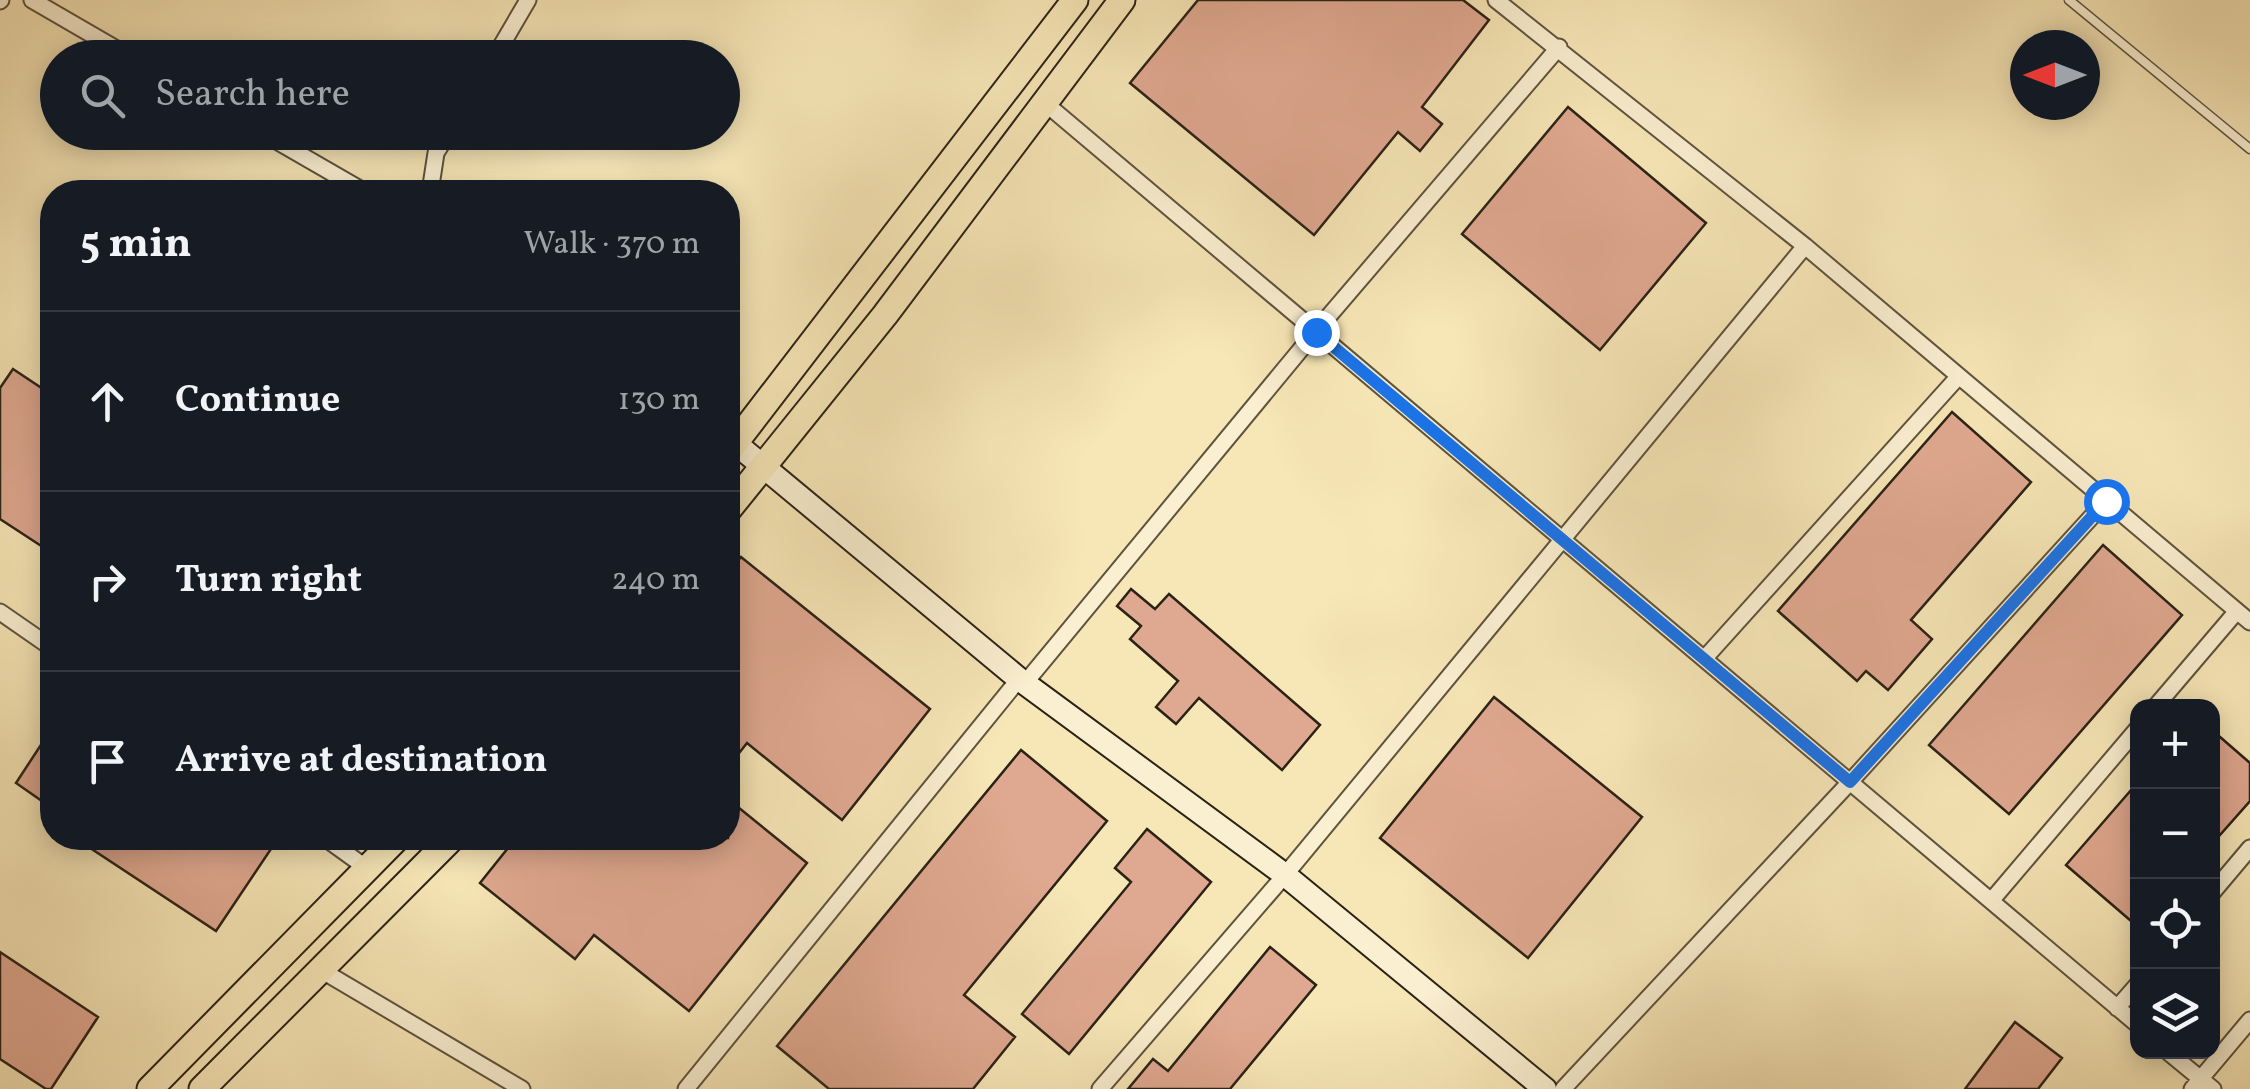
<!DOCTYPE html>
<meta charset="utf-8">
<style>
body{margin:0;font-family:Vollkorn,serif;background:#242831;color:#f1f3f6}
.controls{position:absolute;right:30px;bottom:30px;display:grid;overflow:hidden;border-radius:20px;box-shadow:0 5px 25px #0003}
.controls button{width:90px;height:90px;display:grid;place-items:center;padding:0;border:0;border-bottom:2px solid #363941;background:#171b24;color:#f1f3f6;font:50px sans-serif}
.compass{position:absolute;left:2010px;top:30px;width:90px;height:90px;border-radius:50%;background:#171b24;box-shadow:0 5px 25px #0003;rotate:270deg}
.stop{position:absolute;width:30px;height:30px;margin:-22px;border:8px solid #1a73e8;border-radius:50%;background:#fff}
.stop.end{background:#1a73e8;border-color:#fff;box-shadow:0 2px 10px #0008}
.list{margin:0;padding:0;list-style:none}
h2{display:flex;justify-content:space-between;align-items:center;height:130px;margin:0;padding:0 40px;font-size:42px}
h2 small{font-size:32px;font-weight:400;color:#9ea1a6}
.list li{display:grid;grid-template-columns:65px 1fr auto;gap:30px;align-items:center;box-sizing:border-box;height:180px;padding:0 40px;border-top:2px solid #363941}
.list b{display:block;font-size:38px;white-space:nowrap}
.list em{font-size:32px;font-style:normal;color:#9ea1a6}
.icon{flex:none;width:55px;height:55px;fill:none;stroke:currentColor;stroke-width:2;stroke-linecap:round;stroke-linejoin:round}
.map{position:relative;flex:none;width:2250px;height:1089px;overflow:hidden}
.search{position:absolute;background:#171b24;box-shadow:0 5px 25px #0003;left:40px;top:40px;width:700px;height:110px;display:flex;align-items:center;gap:25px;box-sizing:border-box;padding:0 35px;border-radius:55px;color:#9ea1a6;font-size:38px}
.panel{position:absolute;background:#171b24;box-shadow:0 5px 25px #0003;left:40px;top:180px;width:700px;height:670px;border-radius:40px}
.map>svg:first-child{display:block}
.building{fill:#dfa890;stroke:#2b2216;stroke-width:2.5}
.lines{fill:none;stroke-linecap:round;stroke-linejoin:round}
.lane-casing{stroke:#5e533e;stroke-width:11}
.street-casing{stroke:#5e533e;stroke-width:19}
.secondary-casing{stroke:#2b2216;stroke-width:26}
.primary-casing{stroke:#2b2216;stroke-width:29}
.lane{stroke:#faefd0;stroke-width:8}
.street{stroke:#faefd0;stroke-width:15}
.secondary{stroke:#faefd0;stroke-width:22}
.primary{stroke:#f7e6b6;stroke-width:25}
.route{stroke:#1a73e8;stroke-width:12}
</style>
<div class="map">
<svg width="2250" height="1089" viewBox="0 0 2250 1089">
<rect width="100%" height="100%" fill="#f7e6b6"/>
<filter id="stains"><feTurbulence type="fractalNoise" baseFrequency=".002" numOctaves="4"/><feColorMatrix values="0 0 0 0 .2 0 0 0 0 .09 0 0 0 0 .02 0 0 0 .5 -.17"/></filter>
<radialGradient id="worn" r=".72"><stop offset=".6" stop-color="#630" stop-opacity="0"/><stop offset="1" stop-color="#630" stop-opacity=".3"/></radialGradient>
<path class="building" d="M 1198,0 L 1463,0 L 1489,20 L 1422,107 L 1442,124 L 1420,151 L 1398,132 L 1314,235 L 1130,83 Z
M 1568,107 L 1706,223 L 1600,350 L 1462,234 Z
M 13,369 L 52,395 L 52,553 L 0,519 L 0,388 Z
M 1952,412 L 2031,482 L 1911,620 L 1932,639 L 1888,690 L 1866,671 L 1857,681 L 1778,611 Z
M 2103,545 L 2182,615 L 2009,814 L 1929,745 Z
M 741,557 L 930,709 L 842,820 L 747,743 L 728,767 L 728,573 Z
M 1131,589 L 1155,609 L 1169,594 L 1320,725 L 1282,770 L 1199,698 L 1176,724 L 1156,707 L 1178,681 L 1130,639 L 1141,626 L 1117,606 Z
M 1494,697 L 1642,817 L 1528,958 L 1380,838 Z
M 52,728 L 52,808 L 16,783 Z
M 2212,730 L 2250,763 L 2250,801 L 2212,844 Z
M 1021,750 L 1107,821 L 964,995 L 1015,1037 L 973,1089 L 829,1089 L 777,1046 Z
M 2138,782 L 2138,927 L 2066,865 Z
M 728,799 L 807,863 L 689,1011 L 594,935 L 575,959 L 480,883 L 516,838 L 728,838 Z
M 1147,829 L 1211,882 L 1069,1054 L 1022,1014 L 1131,882 L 1115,868 Z
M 75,838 L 260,838 L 273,846 L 216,931 Z
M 1270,947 L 1316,985 L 1230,1089 L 1128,1089 L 1153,1059 L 1168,1071 Z
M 0,952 L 98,1017 L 51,1089 L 46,1089 L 0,1059 Z
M 2015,1022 L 2062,1058 L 2038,1089 L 1965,1089 Z"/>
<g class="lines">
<defs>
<path id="lane" d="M 2069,0 L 2250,149"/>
<path id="street" d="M 32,0 L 132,58
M 1496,0 L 1805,246 L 2250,622
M 0,1 L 1,0
M 494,58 L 528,0
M 1045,103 L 2138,1025
M 261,132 L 365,192
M 430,192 L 436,153 L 449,132
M 0,612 L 52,648
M 1704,659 L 1959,376
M 1025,683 L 1316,331 L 1559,47
M 2156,706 L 2237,611
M 325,838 L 368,869
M 2212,893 L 2250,848
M 1991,901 L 2138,728
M 321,970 L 522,1089
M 2117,1008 L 2138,984
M 2168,1052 L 2213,1089
M 686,1089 L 1019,679
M 1100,1089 L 1285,875 L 1805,246
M 1563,1089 L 1850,782 L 2106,501
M 2192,1089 L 2250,1020"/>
<path id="secondary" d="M 735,443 L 1019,679 L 1285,875 L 1545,1089"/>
<path id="primary" d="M 728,452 L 1075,0
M 728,510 L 885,315 L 1122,0
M 150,1089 L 397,838
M 202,1089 L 452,838"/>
</defs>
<use href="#lane" class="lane-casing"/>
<use href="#street" class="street-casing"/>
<use href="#secondary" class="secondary-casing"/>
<use href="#primary" class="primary-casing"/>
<use href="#lane" class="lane"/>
<use href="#street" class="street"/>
<use href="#secondary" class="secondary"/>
<use href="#primary" class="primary"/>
</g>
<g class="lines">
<path class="route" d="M 1316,332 L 1850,782 L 2106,501"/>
</g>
<rect width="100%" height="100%" filter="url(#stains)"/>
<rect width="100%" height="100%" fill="url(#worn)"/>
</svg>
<div class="controls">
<button>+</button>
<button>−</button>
<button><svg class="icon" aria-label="locate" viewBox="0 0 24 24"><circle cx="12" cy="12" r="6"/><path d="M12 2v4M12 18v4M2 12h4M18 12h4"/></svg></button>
<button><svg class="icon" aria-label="layers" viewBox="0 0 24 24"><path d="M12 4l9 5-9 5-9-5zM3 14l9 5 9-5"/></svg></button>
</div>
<svg class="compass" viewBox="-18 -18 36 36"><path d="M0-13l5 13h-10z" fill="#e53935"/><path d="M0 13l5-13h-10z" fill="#9ea1a6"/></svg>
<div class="stop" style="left:2106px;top:501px"></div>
<div class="stop end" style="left:1316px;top:332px"></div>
<div class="search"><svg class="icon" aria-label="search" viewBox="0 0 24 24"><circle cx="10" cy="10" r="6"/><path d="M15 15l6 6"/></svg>Search here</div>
<section class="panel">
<h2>5 min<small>Walk · 370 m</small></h2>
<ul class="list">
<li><svg class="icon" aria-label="ahead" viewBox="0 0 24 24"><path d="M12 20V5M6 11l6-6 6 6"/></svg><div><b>Continue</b></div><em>130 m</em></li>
<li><svg class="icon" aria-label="right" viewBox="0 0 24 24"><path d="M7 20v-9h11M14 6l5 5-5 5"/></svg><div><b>Turn right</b></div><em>240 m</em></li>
<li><svg class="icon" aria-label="arrive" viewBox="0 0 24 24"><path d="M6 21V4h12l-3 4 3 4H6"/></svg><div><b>Arrive at destination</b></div></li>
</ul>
</section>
</div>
